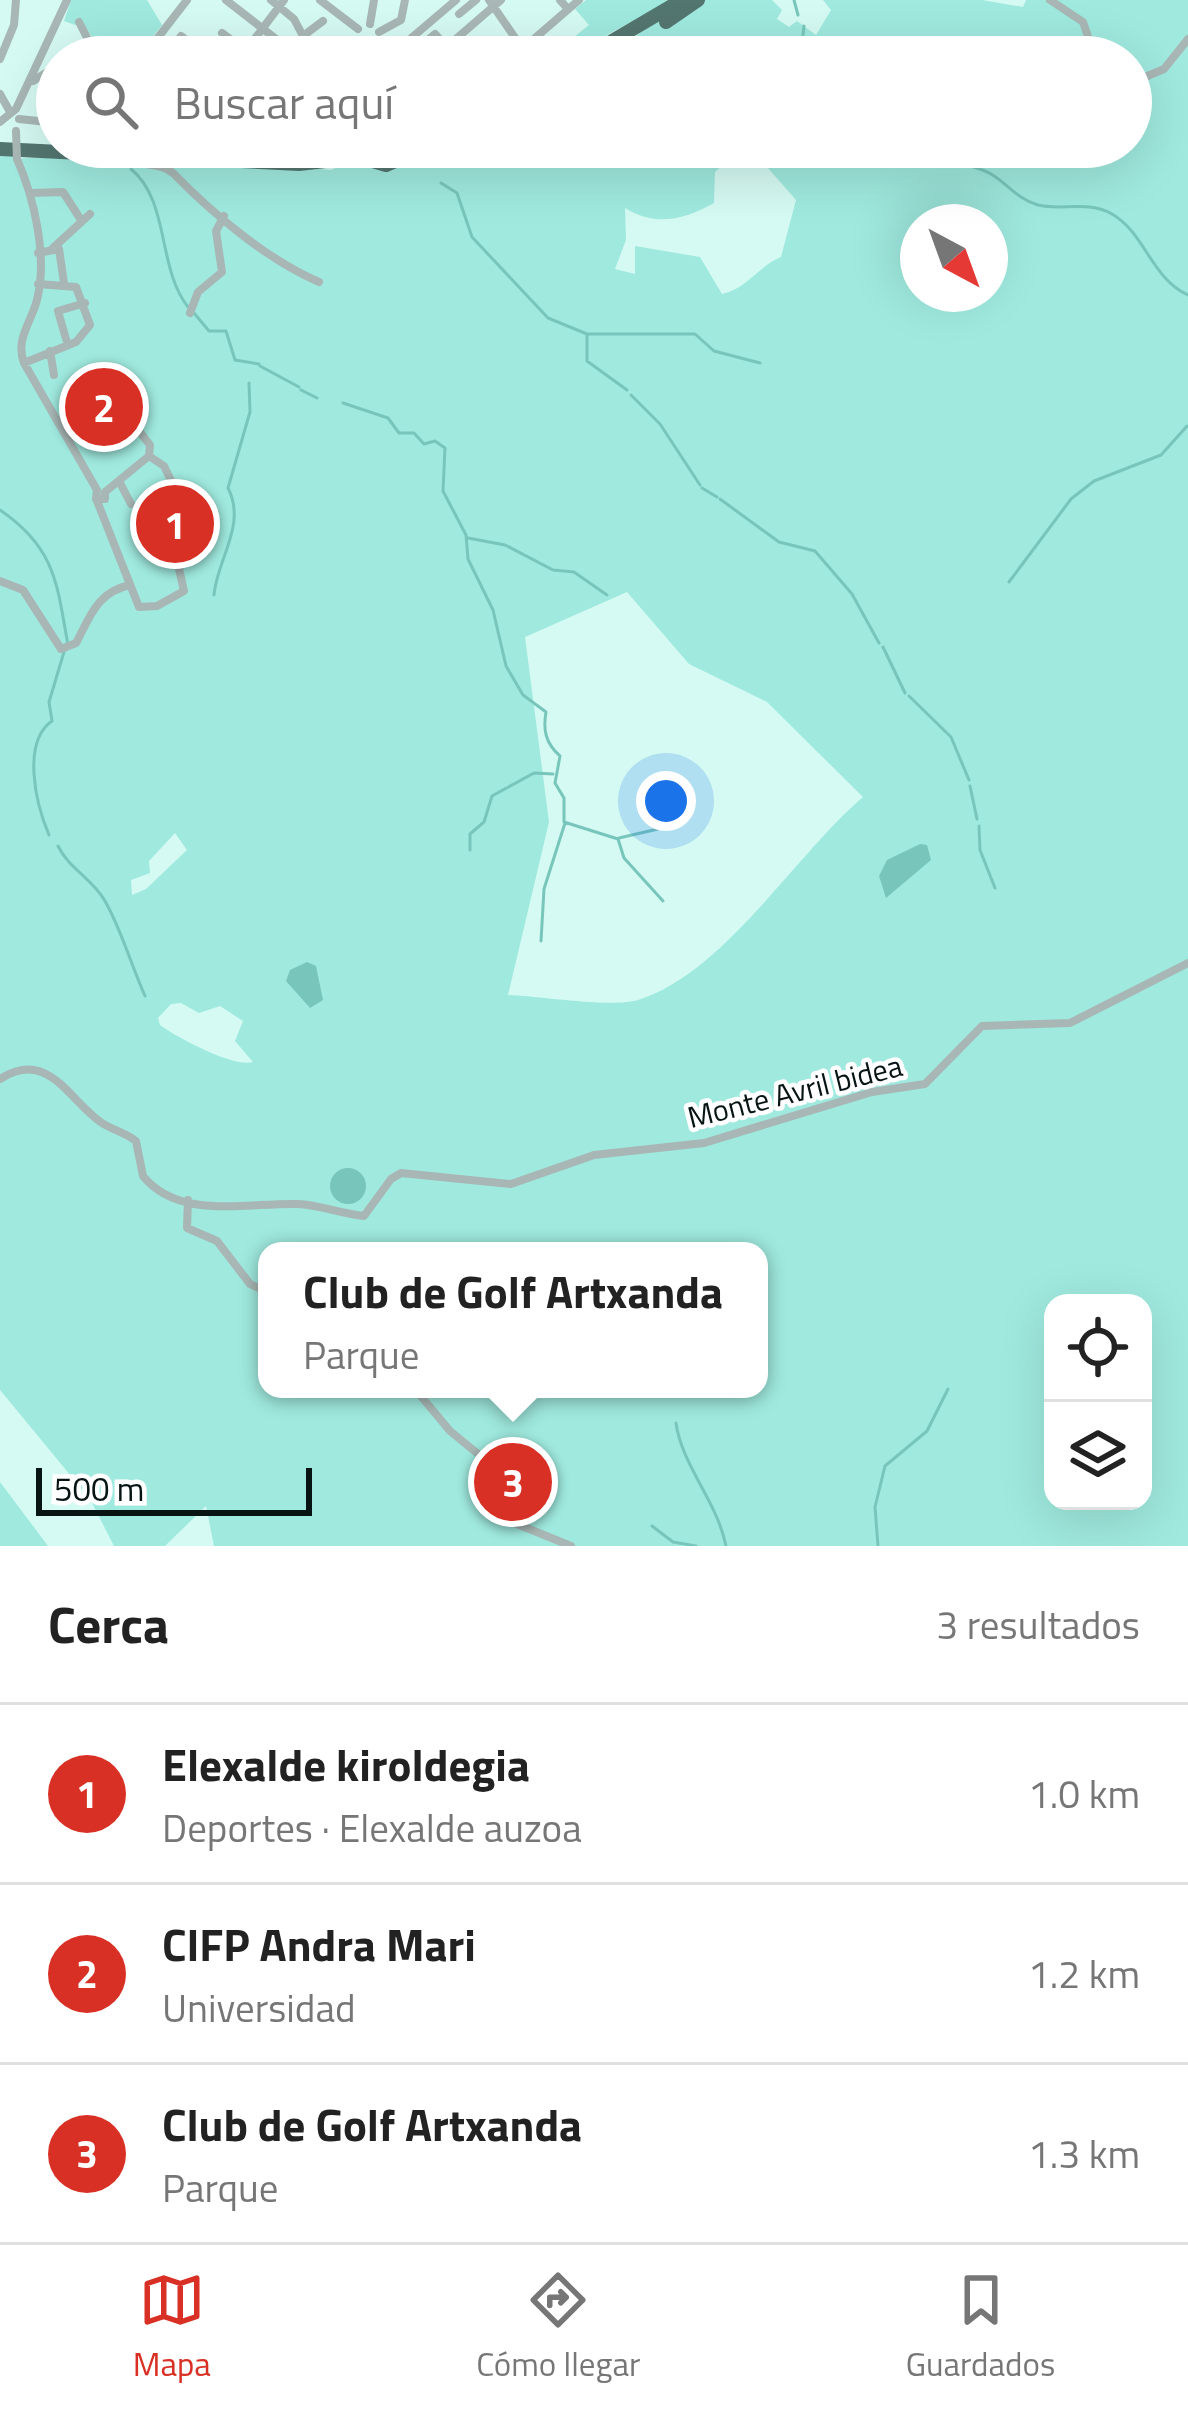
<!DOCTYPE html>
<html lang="es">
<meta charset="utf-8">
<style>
body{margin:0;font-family:"Titillium Web",sans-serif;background:#f6f6f6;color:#222}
.controls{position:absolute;right:36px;bottom:36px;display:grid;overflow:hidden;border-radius:24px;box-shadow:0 12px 48px #0002}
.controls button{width:108px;height:108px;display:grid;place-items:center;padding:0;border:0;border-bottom:3px solid #e0e0e0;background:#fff;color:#222;font:60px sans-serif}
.compass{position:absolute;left:900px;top:204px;width:108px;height:108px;border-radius:50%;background:#fff;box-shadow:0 12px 48px #0002;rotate:139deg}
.scale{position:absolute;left:36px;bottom:30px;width:276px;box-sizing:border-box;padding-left:12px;border:6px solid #071413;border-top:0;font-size:33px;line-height:42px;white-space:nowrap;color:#071413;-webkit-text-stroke:9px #fff;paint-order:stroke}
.you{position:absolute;left:666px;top:801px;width:42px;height:42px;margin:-30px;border:9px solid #fff;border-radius:50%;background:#1a73e8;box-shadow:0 0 0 18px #1a73e833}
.badge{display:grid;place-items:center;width:78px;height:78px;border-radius:50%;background:#d93025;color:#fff;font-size:39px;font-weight:700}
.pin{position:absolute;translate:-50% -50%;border:6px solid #fff;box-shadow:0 3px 12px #0006}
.popup{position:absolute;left:258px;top:1242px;width:510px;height:156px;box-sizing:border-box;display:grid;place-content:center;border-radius:24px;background:#fff;filter:drop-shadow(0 3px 9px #0005);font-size:39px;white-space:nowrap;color:#767676}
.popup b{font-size:45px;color:#222}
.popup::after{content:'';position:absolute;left:50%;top:100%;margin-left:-24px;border:24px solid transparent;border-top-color:#fff}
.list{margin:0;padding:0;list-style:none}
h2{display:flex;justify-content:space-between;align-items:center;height:156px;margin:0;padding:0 48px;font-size:51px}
h2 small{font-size:39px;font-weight:400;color:#767676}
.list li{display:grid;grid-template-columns:78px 1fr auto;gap:36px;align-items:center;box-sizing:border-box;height:180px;padding:0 48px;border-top:3px solid #e0e0e0}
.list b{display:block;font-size:45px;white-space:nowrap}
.list p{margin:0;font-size:39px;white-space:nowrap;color:#767676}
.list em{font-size:39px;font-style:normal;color:#767676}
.icon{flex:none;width:66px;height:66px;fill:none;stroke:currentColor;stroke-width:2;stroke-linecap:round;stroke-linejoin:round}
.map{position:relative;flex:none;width:1188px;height:1546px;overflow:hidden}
.search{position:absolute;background:#fff;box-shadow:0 12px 48px #0002;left:36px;right:36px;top:36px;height:132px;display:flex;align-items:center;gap:30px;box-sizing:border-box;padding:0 42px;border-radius:66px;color:#767676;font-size:45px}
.sheet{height:696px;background:#fff}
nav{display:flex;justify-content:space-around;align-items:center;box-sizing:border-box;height:168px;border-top:3px solid #e0e0e0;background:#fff;font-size:33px;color:#767676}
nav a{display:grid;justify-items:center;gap:6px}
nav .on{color:#d93025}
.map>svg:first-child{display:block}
.green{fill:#9fe9de;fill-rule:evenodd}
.water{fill:#78c6bb}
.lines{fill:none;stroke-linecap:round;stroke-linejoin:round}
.stream{stroke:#78c6bb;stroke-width:3}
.minor{stroke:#a8b7b5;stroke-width:8}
.highway{stroke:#547670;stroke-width:14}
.minor-bridge{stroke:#a8b7b5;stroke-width:8}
.highway-bridge{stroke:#547670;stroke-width:14}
.labels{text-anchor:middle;stroke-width:9;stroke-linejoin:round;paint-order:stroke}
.street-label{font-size:30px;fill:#071413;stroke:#fff}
</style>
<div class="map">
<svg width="1188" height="1546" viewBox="0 0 1188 1546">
<rect width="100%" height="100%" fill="#d5faf3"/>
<path class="green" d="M 71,0 L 147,0 L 162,25 L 146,45 L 134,38 L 127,53 L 101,51 L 81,20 L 75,25 L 64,21 Z
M 586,0 L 672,0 L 566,57 L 549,57 L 589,25 L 575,9 Z
M 680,0 L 772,0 L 782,10 L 777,19 L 789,27 L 797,21 L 816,35 L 831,10 L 823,0 L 982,0 L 1023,7 L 1026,0 L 1188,0 L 1188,1546 L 214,1546 L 206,1506 L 165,1546 L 114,1546 L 90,1499 L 0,1390 L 0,155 L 13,154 L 16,159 L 108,151 L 331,170 L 387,147 L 1131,147 L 1131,57 L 592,57 L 636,36 ZM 723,165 L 767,167 L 796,200 L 781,257 C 757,267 748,288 722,294 L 700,257 L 635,246 L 635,274 L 615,269 L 626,240 L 625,208 C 656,227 683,220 714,203 L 715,172 ZM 918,222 L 990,222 L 990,294 L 918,294 ZM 627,592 L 689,664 L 767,702 L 863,797 C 794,856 724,973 638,1000 C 610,1008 540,996 508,995 L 549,822 L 525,637 ZM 175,833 L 187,850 L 146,889 L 132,895 L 131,880 L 150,873 L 149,861 ZM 181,1003 L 199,1013 L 220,1006 L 243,1021 L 235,1041 L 253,1062 C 234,1068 178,1038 160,1025 L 158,1018 L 171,1004 ZM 267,1251 L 759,1251 L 759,1389 L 267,1389 ZM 1053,1303 L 1143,1303 L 1143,1501 L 1053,1501 Z
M 0,1482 L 48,1546 L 0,1546 Z"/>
<path class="water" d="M 920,844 L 927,845 L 931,860 L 886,898 L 879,876 L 887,860 Z
M 307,962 L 316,966 L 323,1000 L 310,1008 L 286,981 L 290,970 Z
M330 1186a18 18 0 1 1 36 0a18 18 0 1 1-36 0Z"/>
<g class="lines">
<path class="stream" d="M 794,0 L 798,15
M 804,26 L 802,44 L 810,57
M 828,54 L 846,57
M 815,57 L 823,56
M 932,147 C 949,166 970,162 991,174 C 1008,184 1017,199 1038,205 C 1061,211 1088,200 1112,214 C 1145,233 1151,278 1188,295
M 131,169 C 170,201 157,268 188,307
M 441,183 L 457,193 L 472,237 L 548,318 L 587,334 L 695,334 L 714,351 L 760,363
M 194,313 L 209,331 L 226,331 L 235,360 L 259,364
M 587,335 L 587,361 L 627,390
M 260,366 L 299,387
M 301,390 L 317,398
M 631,395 L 660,424 L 700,485
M 343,403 L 388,418 L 399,433 L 414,433 L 424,444 L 435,441 L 445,448 L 443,491 L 466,535 L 468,559 L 493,610 L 506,666 L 523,695 L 546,712 C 543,729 545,743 560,756 L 555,783 L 564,798 L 564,822 L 618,839 L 624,858 L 663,901
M 702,488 L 717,497
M 720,499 L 779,542 L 815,551 L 852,594 L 879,643
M 0,510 C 57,549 57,586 68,645
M 468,538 L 505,545 L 553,570 L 574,572 L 607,595
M 1009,582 L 1071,499 L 1094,481 L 1161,455 L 1187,426
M 214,595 C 217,559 247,525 228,488 L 250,412 L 249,383
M 883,647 L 905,693
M 909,696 L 951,737 L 969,780
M 970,786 L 977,819
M 979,826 L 980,850 L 995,888
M 663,829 L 671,828
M 49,835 C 35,802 22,742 52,721 L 49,702 L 64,652
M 619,838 L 658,829
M 58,846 C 69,869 93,879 105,901 C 122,931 131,965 145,996
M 470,850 L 470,834 L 484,822 L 492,796 L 534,773 L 553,774
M 541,941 L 544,889 L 565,823
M 676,1423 C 682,1466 717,1501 726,1546
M 652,1526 L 673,1542 L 696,1546
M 878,1546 L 875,1507 L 885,1466 L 927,1431 L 948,1389"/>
<path class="minor" d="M 226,0 L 299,57
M 271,0 L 294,19 L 314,57
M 320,0 L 358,29
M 489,0 L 522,48
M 560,0 L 568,9
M 1050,0 L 1083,22 L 1095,57
M 459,14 L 476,0
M 79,22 L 97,57
M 370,24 L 374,0
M 379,32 L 401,20 L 405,0
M 222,33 L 245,50
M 303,36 L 323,21
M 156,41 L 166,57
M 357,43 L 375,46
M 419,47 L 435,34 L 447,47
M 170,51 L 181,36 L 209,57
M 130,57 L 153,44 L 187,0
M 176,57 L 189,41
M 241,57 L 284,0
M 268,57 L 279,42
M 331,57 L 357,43
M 389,57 L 456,0
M 435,57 L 501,0
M 513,57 L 579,0
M 0,59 L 14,25 L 16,0
M 33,81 L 57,66
M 1131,83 L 1164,69 L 1188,39
M 0,94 L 9,110
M 19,119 L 57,123
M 0,122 L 16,109 L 67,0
M 17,159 C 34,198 48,256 37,300 C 31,323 15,339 24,363 L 97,490 L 96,499 L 105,499 L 105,492 L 149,456
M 130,159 C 142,167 162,162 174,174 C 212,213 266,259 319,282
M 30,193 L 63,192 L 81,220
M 53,248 L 90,214
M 38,253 L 59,249 L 64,283
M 190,313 L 198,292 L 222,272 L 216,231 L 224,216
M 66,339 L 58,311 L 85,303
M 50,351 L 54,375
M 24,363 L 76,342 L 90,325 L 76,287 L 38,284
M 136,427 L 150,445 L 149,456
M 149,456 L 164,466 L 194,528
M 119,481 L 131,504
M 97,501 L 139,607 L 157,606 L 184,591 L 179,569 L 187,549
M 0,581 L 23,590 L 61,649 L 76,643 C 90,617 97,592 130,585
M 0,1079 C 49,1048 69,1101 102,1123 C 113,1130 126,1133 136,1141 L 143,1176 C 179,1221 250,1202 298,1204 C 320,1205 342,1214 364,1216 L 391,1179 L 401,1173 L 511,1184 L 594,1155 L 704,1143 L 872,1092 L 925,1084 L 982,1026 L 1070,1023 L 1188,963
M 188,1200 L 187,1228 L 217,1241 L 250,1284 L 267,1292
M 415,1389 L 450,1431 L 494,1467 L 526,1475 L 527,1495 L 517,1499 L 497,1493 L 487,1502 L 490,1513 L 571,1546"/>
<path class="highway" d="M 666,22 L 698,0
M 585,57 L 682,0
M 0,149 L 299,164 L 343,159
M 377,152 L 395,147
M 369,160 L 386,165 L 427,147"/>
<path class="minor-bridge" d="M 16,131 L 17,159"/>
<path class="highway-bridge" d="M 343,159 L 377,152"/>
</g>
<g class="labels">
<g class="street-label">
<text transform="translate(795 1092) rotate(-14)" y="10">Monte Avril bidea</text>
</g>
</g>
</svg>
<div class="controls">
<button><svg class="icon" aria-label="locate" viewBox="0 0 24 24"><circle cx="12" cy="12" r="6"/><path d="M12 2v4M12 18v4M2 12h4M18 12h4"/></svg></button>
<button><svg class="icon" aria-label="layers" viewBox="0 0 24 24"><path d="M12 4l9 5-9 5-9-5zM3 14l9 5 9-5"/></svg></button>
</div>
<svg class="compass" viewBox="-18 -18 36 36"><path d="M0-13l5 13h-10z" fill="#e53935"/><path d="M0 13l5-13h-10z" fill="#767676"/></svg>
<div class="scale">500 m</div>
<div class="you"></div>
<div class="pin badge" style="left:175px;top:524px">1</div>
<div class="pin badge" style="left:104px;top:407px">2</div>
<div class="pin badge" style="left:513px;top:1482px">3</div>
<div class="popup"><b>Club de Golf Artxanda</b>Parque</div>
<div class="search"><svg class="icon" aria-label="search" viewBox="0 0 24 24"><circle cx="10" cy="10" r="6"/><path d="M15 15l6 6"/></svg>Buscar aquí</div>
</div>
<section class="sheet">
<h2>Cerca<small>3 resultados</small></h2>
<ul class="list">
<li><span class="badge">1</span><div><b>Elexalde kiroldegia</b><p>Deportes · Elexalde auzoa</p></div><em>1.0 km</em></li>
<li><span class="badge">2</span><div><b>CIFP Andra Mari</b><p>Universidad</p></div><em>1.2 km</em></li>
<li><span class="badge">3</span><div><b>Club de Golf Artxanda</b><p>Parque</p></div><em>1.3 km</em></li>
</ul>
</section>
<nav>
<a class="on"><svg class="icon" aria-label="map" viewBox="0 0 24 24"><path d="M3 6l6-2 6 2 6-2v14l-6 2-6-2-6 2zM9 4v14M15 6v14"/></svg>Mapa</a>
<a><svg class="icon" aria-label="directions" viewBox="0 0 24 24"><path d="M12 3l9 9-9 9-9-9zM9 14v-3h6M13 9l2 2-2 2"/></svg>Cómo llegar</a>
<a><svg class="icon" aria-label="saved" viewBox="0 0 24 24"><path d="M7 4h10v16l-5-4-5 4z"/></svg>Guardados</a>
</nav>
